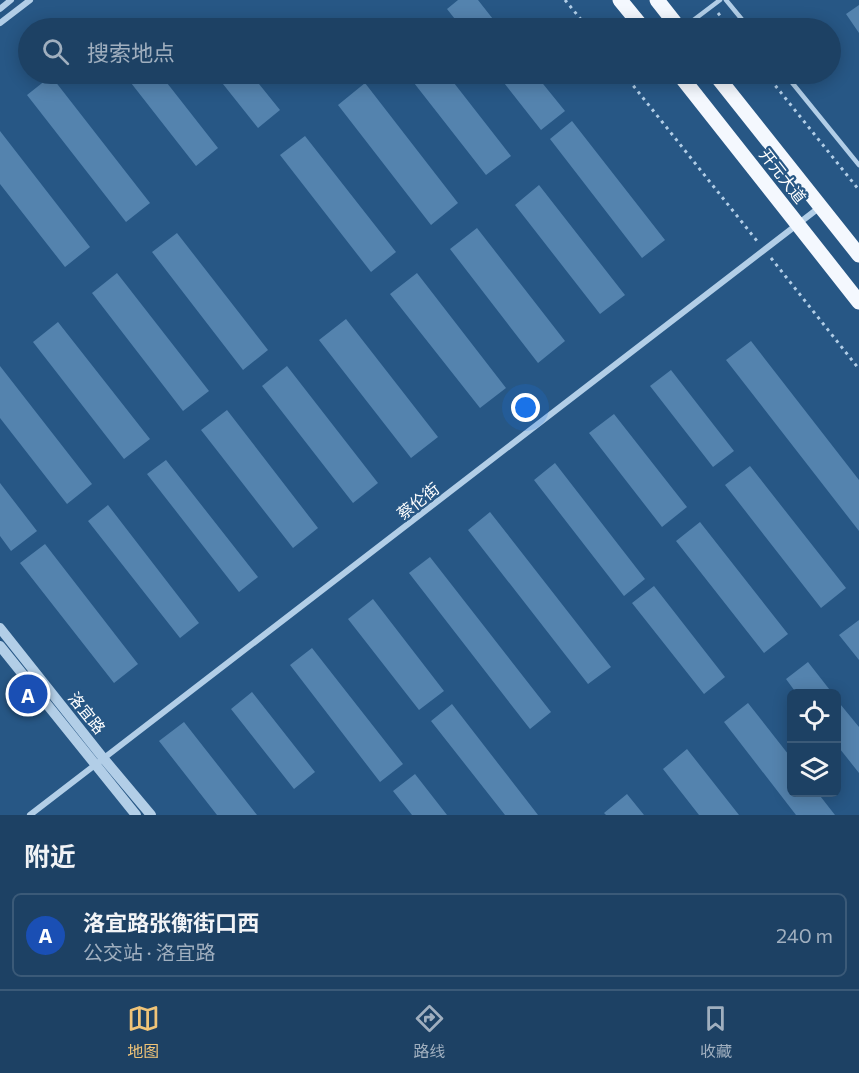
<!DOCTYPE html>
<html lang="zh">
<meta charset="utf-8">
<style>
body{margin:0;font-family:Commissioner,"Noto Sans SC",sans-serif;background:#2a4c6d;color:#f1f3f6}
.controls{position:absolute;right:18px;bottom:18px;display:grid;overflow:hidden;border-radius:9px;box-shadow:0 3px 15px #0003}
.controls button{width:54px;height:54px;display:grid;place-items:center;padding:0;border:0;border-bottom:2px solid #3b5a78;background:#1d4164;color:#f1f3f6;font:30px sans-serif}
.you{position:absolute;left:526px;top:408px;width:21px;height:21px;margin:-15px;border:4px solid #fff;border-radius:50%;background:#1a73e8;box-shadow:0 0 0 9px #1a73e833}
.badge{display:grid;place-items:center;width:39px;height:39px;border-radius:50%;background:#f0c478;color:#fff;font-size:20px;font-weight:700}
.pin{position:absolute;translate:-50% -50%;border:3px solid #fff;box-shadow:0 2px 6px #0006}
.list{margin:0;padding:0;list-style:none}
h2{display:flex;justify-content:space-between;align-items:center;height:78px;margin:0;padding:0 24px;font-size:26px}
h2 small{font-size:20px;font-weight:400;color:#a0afbf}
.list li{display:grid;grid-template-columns:39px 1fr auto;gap:18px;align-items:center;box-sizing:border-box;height:84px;margin:0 12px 12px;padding:0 12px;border:2px solid #3b5a78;border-radius:9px}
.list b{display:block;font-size:22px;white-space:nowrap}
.list p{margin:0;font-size:20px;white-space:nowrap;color:#a0afbf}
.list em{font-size:20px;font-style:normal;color:#a0afbf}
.icon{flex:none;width:33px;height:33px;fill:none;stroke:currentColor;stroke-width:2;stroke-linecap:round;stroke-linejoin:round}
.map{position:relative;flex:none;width:859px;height:815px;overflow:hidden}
.search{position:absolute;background:#1d4164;box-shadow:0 3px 15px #0003;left:18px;right:18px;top:18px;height:66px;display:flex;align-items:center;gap:15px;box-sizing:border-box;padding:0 21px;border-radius:33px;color:#a0afbf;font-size:22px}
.sheet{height:174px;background:#1d4164}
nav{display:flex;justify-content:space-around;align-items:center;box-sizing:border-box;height:84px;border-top:2px solid #3b5a78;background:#1d4164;font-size:16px;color:#a0afbf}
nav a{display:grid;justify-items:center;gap:3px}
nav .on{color:#f0c478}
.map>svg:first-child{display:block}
.building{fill:#5483ae}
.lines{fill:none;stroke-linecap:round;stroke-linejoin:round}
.path{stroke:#b2cee7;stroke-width:3;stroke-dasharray:3 4.5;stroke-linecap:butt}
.service{stroke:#b2cee7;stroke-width:4.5}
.minor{stroke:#b2cee7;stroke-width:6}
.tertiary{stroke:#b2cee7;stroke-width:10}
.primary{stroke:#f4f8fe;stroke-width:15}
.labels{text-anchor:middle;stroke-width:4.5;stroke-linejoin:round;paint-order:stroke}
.street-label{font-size:16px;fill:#fff;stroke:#275785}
</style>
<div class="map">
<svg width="859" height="815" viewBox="0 0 859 815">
<rect width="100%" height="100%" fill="#275785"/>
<path class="building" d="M 458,0 L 478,0 L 500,28 L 462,28 L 447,9 Z
M 859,5 L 859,33 L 846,14 Z
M 209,19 L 216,28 L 197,28 Z
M 124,74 L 160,74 L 218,148 L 196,166 Z
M 215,74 L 251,74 L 280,110 L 258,128 Z
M 407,74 L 447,74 L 511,156 L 486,175 Z
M 497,74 L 535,74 L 565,111 L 541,130 Z
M 51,76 L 150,203 L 126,222 L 27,95 Z
M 365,83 L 458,203 L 431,225 L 338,105 Z
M 572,121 L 665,240 L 642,258 L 550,139 Z
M 0,131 L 90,247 L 65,267 L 0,184 Z
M 305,136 L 396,252 L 371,272 L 280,155 Z
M 539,185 L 625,295 L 600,314 L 515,205 Z
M 477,228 L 565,341 L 538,363 L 450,249 Z
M 177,233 L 268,350 L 243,370 L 152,252 Z
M 117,273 L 209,391 L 183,411 L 92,293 Z
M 417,273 L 506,388 L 480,408 L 390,294 Z
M 346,319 L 438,437 L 411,458 L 319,340 Z
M 58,322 L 150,439 L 124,459 L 33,342 Z
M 751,341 L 859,480 L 859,531 L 726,360 Z
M 0,366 L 92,484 L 67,504 L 0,418 Z
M 287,366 L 378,483 L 353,503 L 262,386 Z
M 671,370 L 734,451 L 713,467 L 650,386 Z
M 227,410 L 318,528 L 293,548 L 201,430 Z
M 614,414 L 687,507 L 662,527 L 589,433 Z
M 166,460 L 258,577 L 239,592 L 147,474 Z
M 555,463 L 645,579 L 624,596 L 534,480 Z
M 750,466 L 846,588 L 821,608 L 725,485 Z
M 0,483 L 37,531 L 11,551 L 0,536 Z
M 108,505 L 199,623 L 180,638 L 88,521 Z
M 490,512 L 611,667 L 588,684 L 468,530 Z
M 700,522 L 788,634 L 764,653 L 676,541 Z
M 45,544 L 138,664 L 114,683 L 20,563 Z
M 430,557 L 551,712 L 530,729 L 409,573 Z
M 654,586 L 725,677 L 704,694 L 632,603 Z
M 373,599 L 444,691 L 419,710 L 348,619 Z
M 859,620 L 859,660 L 839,635 Z
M 312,648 L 403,764 L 380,782 L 290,665 Z
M 808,662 L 833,694 L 797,694 L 786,679 Z
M 252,692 L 315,772 L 294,789 L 231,709 Z
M 836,699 L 859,727 L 859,773 L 836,744 Z
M 748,703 L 792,759 L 792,792 L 817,792 L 835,815 L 796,815 L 724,722 Z
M 452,704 L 538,815 L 505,815 L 431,721 Z
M 184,722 L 257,815 L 217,815 L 159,741 Z
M 687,749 L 739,815 L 699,815 L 663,769 Z
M 415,774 L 447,815 L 412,815 L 393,791 Z
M 627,794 L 644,815 L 606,815 L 604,813 Z"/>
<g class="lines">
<path class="path" d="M 565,0 L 588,28
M 718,13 L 730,28
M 624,74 L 757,241
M 766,74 L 859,190
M 771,258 L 859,369"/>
<path class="service" d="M 726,0 L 749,28
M 683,28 L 720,0
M 785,74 L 859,165"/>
<path class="minor" d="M 0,9 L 11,0
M 0,23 L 30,0
M 30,815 L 820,207"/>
<path class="tertiary" d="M 0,628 L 104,759 L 151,815
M 0,646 L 136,815"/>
<path class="primary" d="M 620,0 L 643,28
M 657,0 L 679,28
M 679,74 L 859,302
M 715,74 L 859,255"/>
</g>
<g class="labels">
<g class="street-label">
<text transform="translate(783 176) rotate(52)" y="6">开元大道</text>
<text transform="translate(418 501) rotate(-38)" y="6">蔡伦街</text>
<text transform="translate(87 713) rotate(51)" y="6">洛宜路</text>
</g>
</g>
</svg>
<div class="controls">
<button><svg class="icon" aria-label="locate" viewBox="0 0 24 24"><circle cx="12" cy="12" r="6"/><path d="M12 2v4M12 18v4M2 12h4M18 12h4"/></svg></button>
<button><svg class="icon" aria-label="layers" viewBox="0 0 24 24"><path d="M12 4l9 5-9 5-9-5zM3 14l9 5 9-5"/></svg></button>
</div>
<div class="you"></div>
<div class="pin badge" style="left:28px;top:694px;background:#1a4fb4">A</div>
<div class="search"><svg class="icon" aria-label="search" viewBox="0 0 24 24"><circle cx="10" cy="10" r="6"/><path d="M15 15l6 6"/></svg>搜索地点</div>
</div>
<section class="sheet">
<h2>附近<small></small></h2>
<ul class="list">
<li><span class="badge" style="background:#1a4fb4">A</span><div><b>洛宜路张衡街口西</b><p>公交站 · 洛宜路</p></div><em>240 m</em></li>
</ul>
</section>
<nav>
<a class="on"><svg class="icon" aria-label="map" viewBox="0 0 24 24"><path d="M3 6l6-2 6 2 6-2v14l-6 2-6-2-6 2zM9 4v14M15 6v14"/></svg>地图</a>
<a><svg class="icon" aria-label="directions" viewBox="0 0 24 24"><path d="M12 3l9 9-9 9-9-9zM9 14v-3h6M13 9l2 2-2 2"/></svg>路线</a>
<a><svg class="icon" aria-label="saved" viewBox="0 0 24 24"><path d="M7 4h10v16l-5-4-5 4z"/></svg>收藏</a>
</nav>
